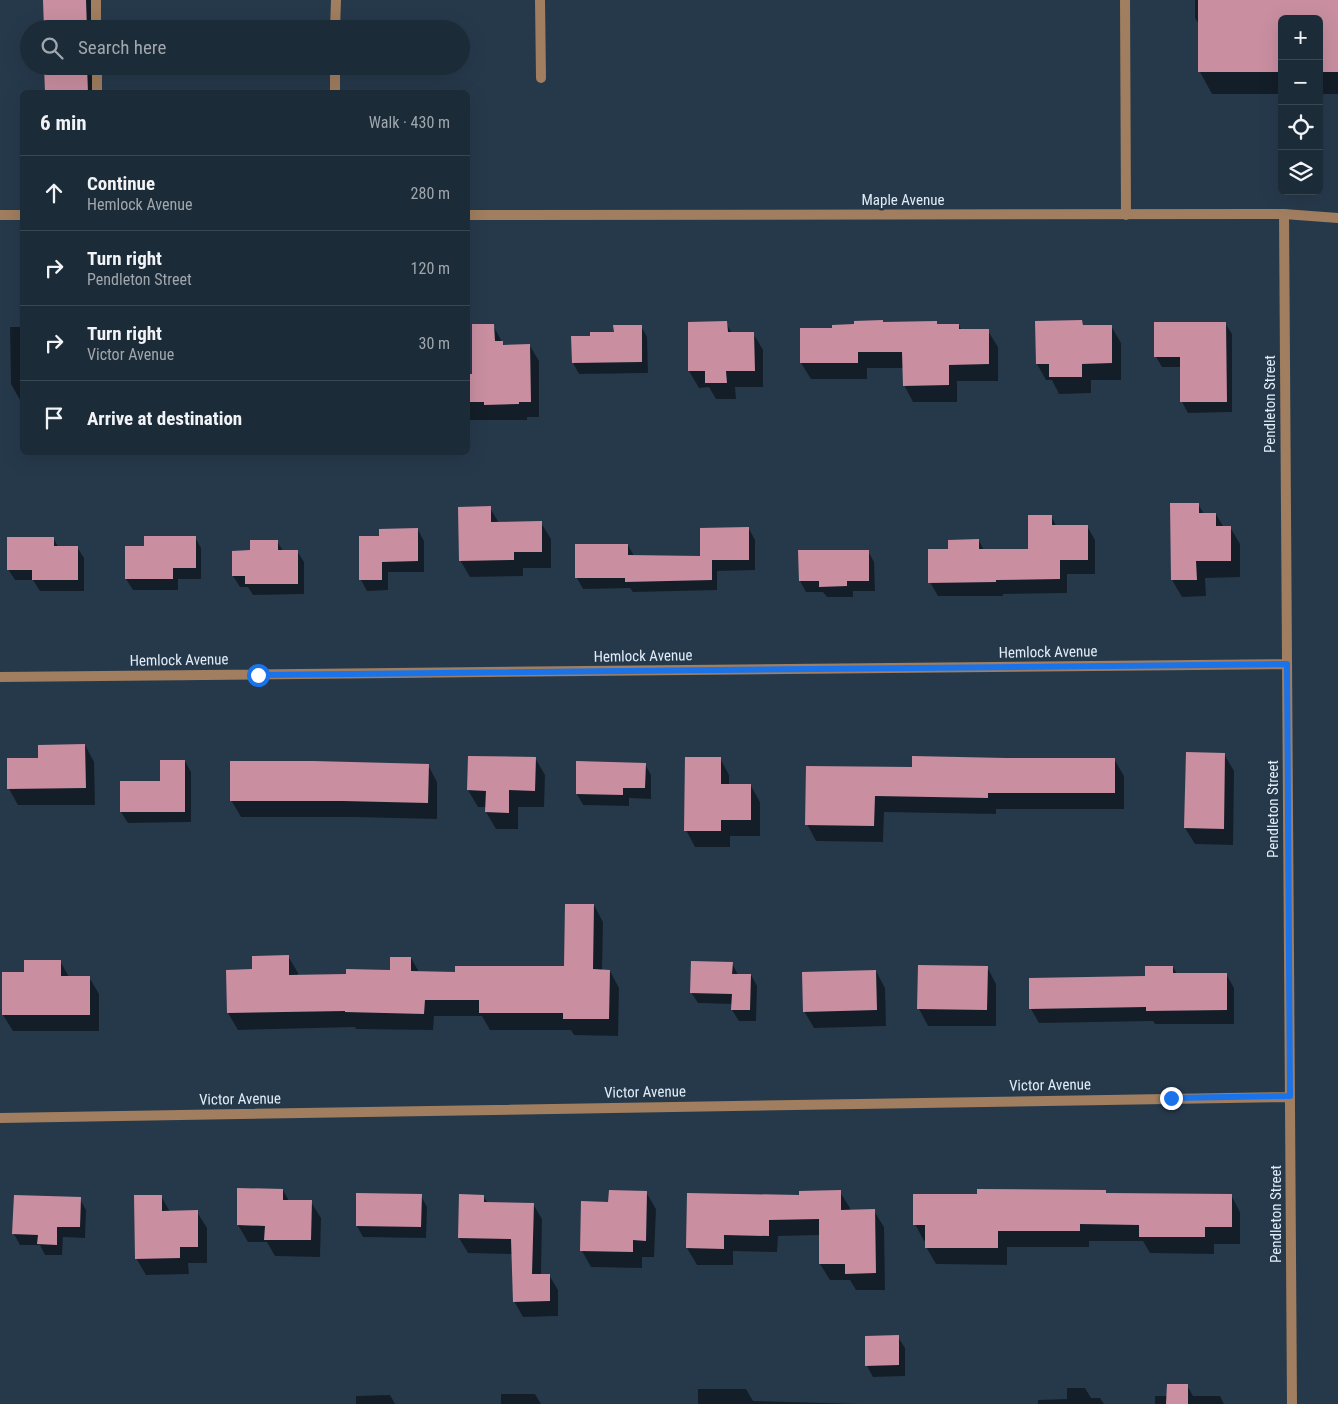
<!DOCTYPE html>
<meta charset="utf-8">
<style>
body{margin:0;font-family:"Roboto Condensed",sans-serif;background:#293743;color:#f1f3f6}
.controls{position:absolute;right:15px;top:15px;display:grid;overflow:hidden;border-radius:8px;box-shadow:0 5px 20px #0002}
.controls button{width:45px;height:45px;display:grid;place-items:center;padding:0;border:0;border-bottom:1px solid #3a4753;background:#1c2b38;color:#f1f3f6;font:25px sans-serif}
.stop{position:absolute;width:15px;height:15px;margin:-11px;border:4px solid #1a73e8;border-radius:50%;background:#fff}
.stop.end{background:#1a73e8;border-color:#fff;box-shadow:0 1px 5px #0008}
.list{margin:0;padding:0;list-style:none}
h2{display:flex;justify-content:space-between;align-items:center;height:65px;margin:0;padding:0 20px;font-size:21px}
h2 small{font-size:16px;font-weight:400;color:#a0a7ae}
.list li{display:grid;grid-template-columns:32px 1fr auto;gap:15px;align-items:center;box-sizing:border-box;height:75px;padding:0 20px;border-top:1px solid #3a4753}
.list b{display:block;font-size:19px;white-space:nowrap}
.list p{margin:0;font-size:16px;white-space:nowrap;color:#a0a7ae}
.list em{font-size:16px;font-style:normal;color:#a0a7ae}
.icon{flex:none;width:28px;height:28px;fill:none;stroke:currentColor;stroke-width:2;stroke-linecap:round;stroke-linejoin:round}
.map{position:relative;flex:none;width:1338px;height:1404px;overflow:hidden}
.search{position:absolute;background:#1c2b38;box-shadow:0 5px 20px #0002;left:20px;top:20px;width:450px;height:55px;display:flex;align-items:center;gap:12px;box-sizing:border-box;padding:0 18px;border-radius:28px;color:#a0a7ae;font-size:19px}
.panel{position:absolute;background:#1c2b38;box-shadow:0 5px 20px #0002;left:20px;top:90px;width:450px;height:365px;border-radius:8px}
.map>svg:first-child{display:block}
.shadow{fill:#0007}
.building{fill:#c98fa1}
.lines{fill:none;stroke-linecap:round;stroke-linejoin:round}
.service{stroke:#a07e5f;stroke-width:10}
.minor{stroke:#a07e5f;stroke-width:10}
.tertiary{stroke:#a07e5f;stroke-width:10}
.route{stroke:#1a73e8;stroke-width:6}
.labels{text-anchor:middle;stroke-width:5;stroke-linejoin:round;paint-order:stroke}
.street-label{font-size:15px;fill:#e0ecf7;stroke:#26394b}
</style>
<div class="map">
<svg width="1338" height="1404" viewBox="0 0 1338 1404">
<rect width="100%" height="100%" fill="#26394b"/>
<path class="shadow" d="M 45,0 L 95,0 L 95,29 L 45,29 Z
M 1195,0 L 1338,0 L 1338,94 L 1319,94 L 1319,19 L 1282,19 L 1282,94 L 1212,94 L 1200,72 L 1200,26 L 1195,18 Z
M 46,66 L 96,66 L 96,92 L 46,92 Z
M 1082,321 L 1084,326 L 1111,326 L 1121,343 L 1121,380 L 1091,380 L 1091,393 L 1059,394 L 1052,380 L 1046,380 L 1037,364 Z
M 726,323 L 732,333 L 753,333 L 763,350 L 763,387 L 735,387 L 736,399 L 716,399 L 709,387 L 699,388 L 689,371 Z
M 883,323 L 936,323 L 938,326 L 959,325 L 962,331 L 988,331 L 998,347 L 998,381 L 957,381 L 957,402 L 913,402 L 904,385 L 904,368 L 867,368 L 867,379 L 811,379 L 801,363 L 833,329 Z
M 1225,323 L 1232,334 L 1232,412 L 1188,413 L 1182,402 L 1181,367 L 1162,367 L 1156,357 Z
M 493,325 L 504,346 L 530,346 L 539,361 L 539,417 L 527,417 L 527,420 L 468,420 L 468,384 L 470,384 Z
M 641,326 L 647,337 L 648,373 L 579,374 L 573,363 L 591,337 L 615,333 Z
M 10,327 L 22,327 L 22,400 L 20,400 L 11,384 Z
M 1172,504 L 1198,504 L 1204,514 L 1216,514 L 1224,528 L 1230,527 L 1240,544 L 1240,577 L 1205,578 L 1206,596 L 1182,597 L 1172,580 Z
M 490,508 L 499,523 L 541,523 L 551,539 L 551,568 L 523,568 L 523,576 L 470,577 L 460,560 Z
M 1051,516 L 1057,527 L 1087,526 L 1095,540 L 1095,574 L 1067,574 L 1067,593 L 1003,594 L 1003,596 L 938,596 L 930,582 L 949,550 L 979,541 L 984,550 L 1029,550 Z
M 749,529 L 755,540 L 755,570 L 717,571 L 717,590 L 633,592 L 630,588 L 583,589 L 577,578 L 628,545 L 634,556 L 701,557 Z
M 418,530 L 424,541 L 424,572 L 388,572 L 388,590 L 367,591 L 361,580 L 381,538 Z
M 195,537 L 201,548 L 201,579 L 178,579 L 178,590 L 133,590 L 126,579 L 126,547 L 146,547 Z
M 53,538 L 59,548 L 77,547 L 84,558 L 84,591 L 40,591 L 33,580 L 15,580 L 8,569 Z
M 277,541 L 283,551 L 297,551 L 304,562 L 304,594 L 253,595 L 248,587 L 240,587 L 233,576 L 233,552 L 251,551 Z
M 868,551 L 874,562 L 875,591 L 853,591 L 853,597 L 827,597 L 823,592 L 806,592 L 800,581 Z
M 85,745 L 94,762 L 95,805 L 18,805 L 9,789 L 39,759 Z
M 1224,754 L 1234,771 L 1233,845 L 1195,844 L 1185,828 Z
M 469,757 L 535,758 L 545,775 L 544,807 L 518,807 L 518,829 L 496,829 L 486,812 L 487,807 L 478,807 L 468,790 Z
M 720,758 L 729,775 L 729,786 L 751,786 L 760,802 L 760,836 L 730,836 L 730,847 L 695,847 L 686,830 Z
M 1114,759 L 1124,776 L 1124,809 L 996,809 L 996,814 L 884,812 L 883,842 L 816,841 L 807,824 L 913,768 Z
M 185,761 L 191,772 L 191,822 L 128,823 L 121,812 L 161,782 Z
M 645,764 L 651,775 L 651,799 L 629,798 L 629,806 L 583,805 L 577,794 Z
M 428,765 L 437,782 L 437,819 L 353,817 L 241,817 L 231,800 Z
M 594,905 L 603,922 L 602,971 L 610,971 L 619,988 L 618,1036 L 574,1035 L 571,1030 L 490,1030 L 482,1016 L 434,1016 L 433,1030 L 356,1029 L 355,1027 L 238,1030 L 228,1013 L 253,971 L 288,956 L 298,973 L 298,976 L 347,975 L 391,972 L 411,958 L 419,972 L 456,973 L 565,967 Z
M 60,961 L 69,977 L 89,977 L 99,994 L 99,1031 L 13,1031 L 3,1015 L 25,973 Z
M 732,963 L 738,975 L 751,975 L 757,986 L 756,1021 L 739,1021 L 732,1010 L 733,1004 L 698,1003 L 691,992 Z
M 987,967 L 996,984 L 996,1026 L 928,1026 L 919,1009 Z
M 1173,967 L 1177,974 L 1226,974 L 1234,988 L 1234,1024 L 1155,1024 L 1153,1021 L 1039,1023 L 1031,1009 L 1147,977 Z
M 876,971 L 885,988 L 886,1026 L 814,1028 L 804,1011 Z
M 283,1190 L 289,1201 L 311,1202 L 321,1218 L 320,1257 L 275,1256 L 267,1242 L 248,1242 L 238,1225 Z
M 646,1192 L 656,1209 L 654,1257 L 642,1257 L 642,1268 L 591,1267 L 582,1251 L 609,1203 Z
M 840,1192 L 850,1208 L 850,1211 L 874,1211 L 884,1227 L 885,1290 L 856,1290 L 850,1280 L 830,1280 L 820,1264 L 820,1235 L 778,1236 L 777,1252 L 733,1251 L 733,1265 L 697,1265 L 687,1248 L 689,1194 L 800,1196 Z
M 1105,1192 L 1107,1194 L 1231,1195 L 1240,1212 L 1240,1244 L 1214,1244 L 1214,1254 L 1150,1253 L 1143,1241 L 1089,1241 L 1089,1247 L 1007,1247 L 1007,1265 L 936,1264 L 926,1247 L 926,1241 L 924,1241 L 915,1224 L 978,1196 Z
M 161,1196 L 170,1212 L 197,1212 L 207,1228 L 207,1263 L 188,1263 L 189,1274 L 146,1275 L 136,1258 Z
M 421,1196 L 427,1207 L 426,1238 L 363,1237 L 357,1226 Z
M 483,1196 L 488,1203 L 533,1204 L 542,1219 L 541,1275 L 549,1275 L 558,1290 L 558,1316 L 523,1317 L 514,1301 L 513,1254 L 468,1253 L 459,1238 Z
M 80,1199 L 86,1210 L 85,1238 L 63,1237 L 62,1255 L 45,1255 L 40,1245 L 20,1245 L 14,1234 Z
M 898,1337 L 905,1348 L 905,1376 L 873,1377 L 867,1366 Z
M 1187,1385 L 1193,1396 L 1220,1396 L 1224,1404 L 1155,1404 L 1155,1396 L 1168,1396 Z
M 1067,1388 L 1085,1388 L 1091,1398 L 1100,1398 L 1104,1404 L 1038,1404 L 1038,1400 L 1067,1399 Z
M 698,1389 L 746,1389 L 753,1401 L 860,1404 L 698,1404 Z
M 501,1394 L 535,1394 L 541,1404 L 501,1404 Z
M 390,1395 L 395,1404 L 356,1404 L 356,1396 Z"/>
<path class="building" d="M 43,0 L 86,0 L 87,29 L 44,29 Z
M 1198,0 L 1338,0 L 1338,72 L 1319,72 L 1319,19 L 1282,19 L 1282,72 L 1198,72 Z
M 44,66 L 87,66 L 88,92 L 45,92 Z
M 883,320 L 883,322 L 937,321 L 937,324 L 959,324 L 959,329 L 989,329 L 989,364 L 949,365 L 949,385 L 903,386 L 902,352 L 858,352 L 858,363 L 800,363 L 800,328 L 832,328 L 832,325 L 854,324 L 854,321 Z
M 1082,320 L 1083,325 L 1112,325 L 1112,363 L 1082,364 L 1082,377 L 1049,377 L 1049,364 L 1036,364 L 1035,321 Z
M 727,321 L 728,332 L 754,332 L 755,371 L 726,371 L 727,383 L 705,383 L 705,371 L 688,371 L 688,322 Z
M 1154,322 L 1226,322 L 1227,402 L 1180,402 L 1180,357 L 1154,357 Z
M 472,324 L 494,324 L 495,341 L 503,341 L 503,345 L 530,344 L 531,402 L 519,402 L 519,404 L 484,405 L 484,402 L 469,402 L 469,374 L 472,374 Z
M 613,325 L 642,325 L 642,362 L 572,363 L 571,336 L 590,336 L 590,332 L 614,332 Z
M 1170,503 L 1199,503 L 1199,513 L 1216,513 L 1216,526 L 1231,526 L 1231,561 L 1196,561 L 1197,580 L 1171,580 Z
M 491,506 L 491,522 L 542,521 L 542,552 L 514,552 L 514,560 L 459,561 L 458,507 Z
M 1028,515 L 1052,515 L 1052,525 L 1088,525 L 1088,560 L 1060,560 L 1060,579 L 996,580 L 996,582 L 928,583 L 928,549 L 948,549 L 948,540 L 979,539 L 979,549 L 1028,549 Z
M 749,527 L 749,560 L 712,560 L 712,580 L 625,582 L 625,578 L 575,578 L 575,544 L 628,544 L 628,555 L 700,556 L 700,528 Z
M 418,528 L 418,561 L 382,562 L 382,580 L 359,580 L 359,536 L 379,536 L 379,529 Z
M 144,536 L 196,536 L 196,568 L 173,568 L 173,579 L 125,579 L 125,546 L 144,546 Z
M 7,537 L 54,537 L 54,546 L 78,546 L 78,580 L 32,580 L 32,570 L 7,570 Z
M 250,540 L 278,540 L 278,550 L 298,550 L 298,584 L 245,584 L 245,576 L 232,576 L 232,551 L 250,550 Z
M 798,550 L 869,550 L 869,581 L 847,581 L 847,586 L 819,587 L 819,581 L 799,581 Z
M 85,744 L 86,788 L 7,789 L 7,758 L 38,758 L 38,745 Z
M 1186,752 L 1225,753 L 1224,829 L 1184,828 Z
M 468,756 L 536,757 L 535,791 L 509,790 L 509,813 L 485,812 L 486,791 L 467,790 Z
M 912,756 L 1006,758 L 1115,758 L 1115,793 L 988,793 L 988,798 L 875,796 L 874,826 L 805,825 L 806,766 L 912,767 Z
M 685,757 L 721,757 L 721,784 L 751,784 L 751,820 L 721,820 L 721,831 L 684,831 Z
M 160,760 L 185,760 L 185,812 L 120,812 L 120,781 L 160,781 Z
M 230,761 L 313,761 L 429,764 L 428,803 L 343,801 L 230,801 Z
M 576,761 L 646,763 L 645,788 L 623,788 L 623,795 L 576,794 Z
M 565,904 L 594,904 L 593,969 L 610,970 L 609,1019 L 563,1019 L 563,1013 L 479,1013 L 479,1000 L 425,1000 L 424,1014 L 345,1012 L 345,1011 L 227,1013 L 226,970 L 252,969 L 252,956 L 289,955 L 289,975 L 346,974 L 346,969 L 390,970 L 390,957 L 411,957 L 411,971 L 455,972 L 455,966 L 564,966 Z
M 24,960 L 61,960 L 61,976 L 90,976 L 90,1015 L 2,1015 L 2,972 L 24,972 Z
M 691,961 L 733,962 L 732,974 L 751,974 L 750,1010 L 731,1010 L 732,994 L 690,993 Z
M 918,965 L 988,966 L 987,1010 L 917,1009 Z
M 1145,966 L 1173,966 L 1173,973 L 1227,973 L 1227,1010 L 1146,1011 L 1146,1007 L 1029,1009 L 1029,978 L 1145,976 Z
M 876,970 L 877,1010 L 803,1012 L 802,972 Z
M 237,1188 L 283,1189 L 283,1200 L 312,1200 L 311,1240 L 264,1240 L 265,1226 L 237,1225 Z
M 977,1189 L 1106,1190 L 1106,1193 L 1232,1194 L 1232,1227 L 1205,1227 L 1205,1237 L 1139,1237 L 1139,1225 L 1080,1224 L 1080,1231 L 998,1231 L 998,1248 L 925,1248 L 925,1225 L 913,1225 L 913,1194 L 977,1194 Z
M 609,1190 L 647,1191 L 646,1241 L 633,1240 L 633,1252 L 580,1251 L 581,1201 L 608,1202 Z
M 841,1190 L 841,1210 L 875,1209 L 876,1273 L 845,1274 L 845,1264 L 819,1264 L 819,1219 L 769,1220 L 769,1236 L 724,1235 L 724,1249 L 686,1248 L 687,1193 L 799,1195 L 799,1191 Z
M 356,1193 L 422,1194 L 421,1227 L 356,1226 Z
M 459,1194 L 484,1195 L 484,1202 L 534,1203 L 532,1274 L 550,1274 L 550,1301 L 513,1302 L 511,1239 L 458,1238 Z
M 14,1195 L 81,1197 L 80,1227 L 57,1227 L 57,1245 L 37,1244 L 38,1235 L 12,1234 Z
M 134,1195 L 162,1195 L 162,1211 L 198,1210 L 198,1247 L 180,1247 L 180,1258 L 135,1259 Z
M 899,1335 L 899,1365 L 865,1366 L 865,1336 Z
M 1167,1384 L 1188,1384 L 1188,1404 L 1166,1404 Z"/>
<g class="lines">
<path class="service" d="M 96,0 L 96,29
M 1125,0 L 1126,215
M 97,66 L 97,92"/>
<path class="minor" d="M 540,0 L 541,78
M 335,29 L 336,0
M 335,92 L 335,66
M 1284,214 L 1292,1404
M 0,677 L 1287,664
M 0,1118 L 1290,1097"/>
<path class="tertiary" d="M 0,215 L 22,215
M 468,215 L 1284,214 L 1338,218"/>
</g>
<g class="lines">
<path class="route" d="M 258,675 L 1287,664 L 1290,1096 L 1171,1098"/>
</g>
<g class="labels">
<g class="street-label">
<text x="903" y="205">Maple Avenue</text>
<text transform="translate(1270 404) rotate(-90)" y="5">Pendleton Street</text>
<text transform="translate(1048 652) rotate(-1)" y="5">Hemlock Avenue</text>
<text transform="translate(643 656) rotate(-1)" y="5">Hemlock Avenue</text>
<text transform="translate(179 660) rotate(-1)" y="5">Hemlock Avenue</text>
<text transform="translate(1273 809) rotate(-90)" y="5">Pendleton Street</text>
<text transform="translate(1050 1085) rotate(-1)" y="5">Victor Avenue</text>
<text transform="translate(645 1092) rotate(-1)" y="5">Victor Avenue</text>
<text transform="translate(240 1099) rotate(-1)" y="5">Victor Avenue</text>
<text transform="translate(1276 1214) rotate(-90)" y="5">Pendleton Street</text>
</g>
</g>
</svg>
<div class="controls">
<button>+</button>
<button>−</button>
<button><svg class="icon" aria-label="locate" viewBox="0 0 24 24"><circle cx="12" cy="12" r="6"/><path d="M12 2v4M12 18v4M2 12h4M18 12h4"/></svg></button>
<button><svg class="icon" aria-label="layers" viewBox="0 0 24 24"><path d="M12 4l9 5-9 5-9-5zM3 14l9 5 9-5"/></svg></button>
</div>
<div class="stop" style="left:258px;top:675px"></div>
<div class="stop end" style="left:1171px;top:1098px"></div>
<div class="search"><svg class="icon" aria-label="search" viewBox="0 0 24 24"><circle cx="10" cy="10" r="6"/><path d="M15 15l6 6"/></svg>Search here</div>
<section class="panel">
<h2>6 min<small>Walk · 430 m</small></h2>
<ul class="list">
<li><svg class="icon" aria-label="ahead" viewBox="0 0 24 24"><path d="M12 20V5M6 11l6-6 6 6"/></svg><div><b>Continue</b><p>Hemlock Avenue</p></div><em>280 m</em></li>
<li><svg class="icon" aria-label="right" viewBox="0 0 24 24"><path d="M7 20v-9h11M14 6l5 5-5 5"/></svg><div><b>Turn right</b><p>Pendleton Street</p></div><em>120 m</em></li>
<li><svg class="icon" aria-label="right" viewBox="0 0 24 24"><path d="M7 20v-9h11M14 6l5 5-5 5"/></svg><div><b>Turn right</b><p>Victor Avenue</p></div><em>30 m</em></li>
<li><svg class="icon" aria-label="arrive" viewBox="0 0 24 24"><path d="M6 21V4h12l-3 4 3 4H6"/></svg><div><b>Arrive at destination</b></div></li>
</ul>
</section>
</div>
